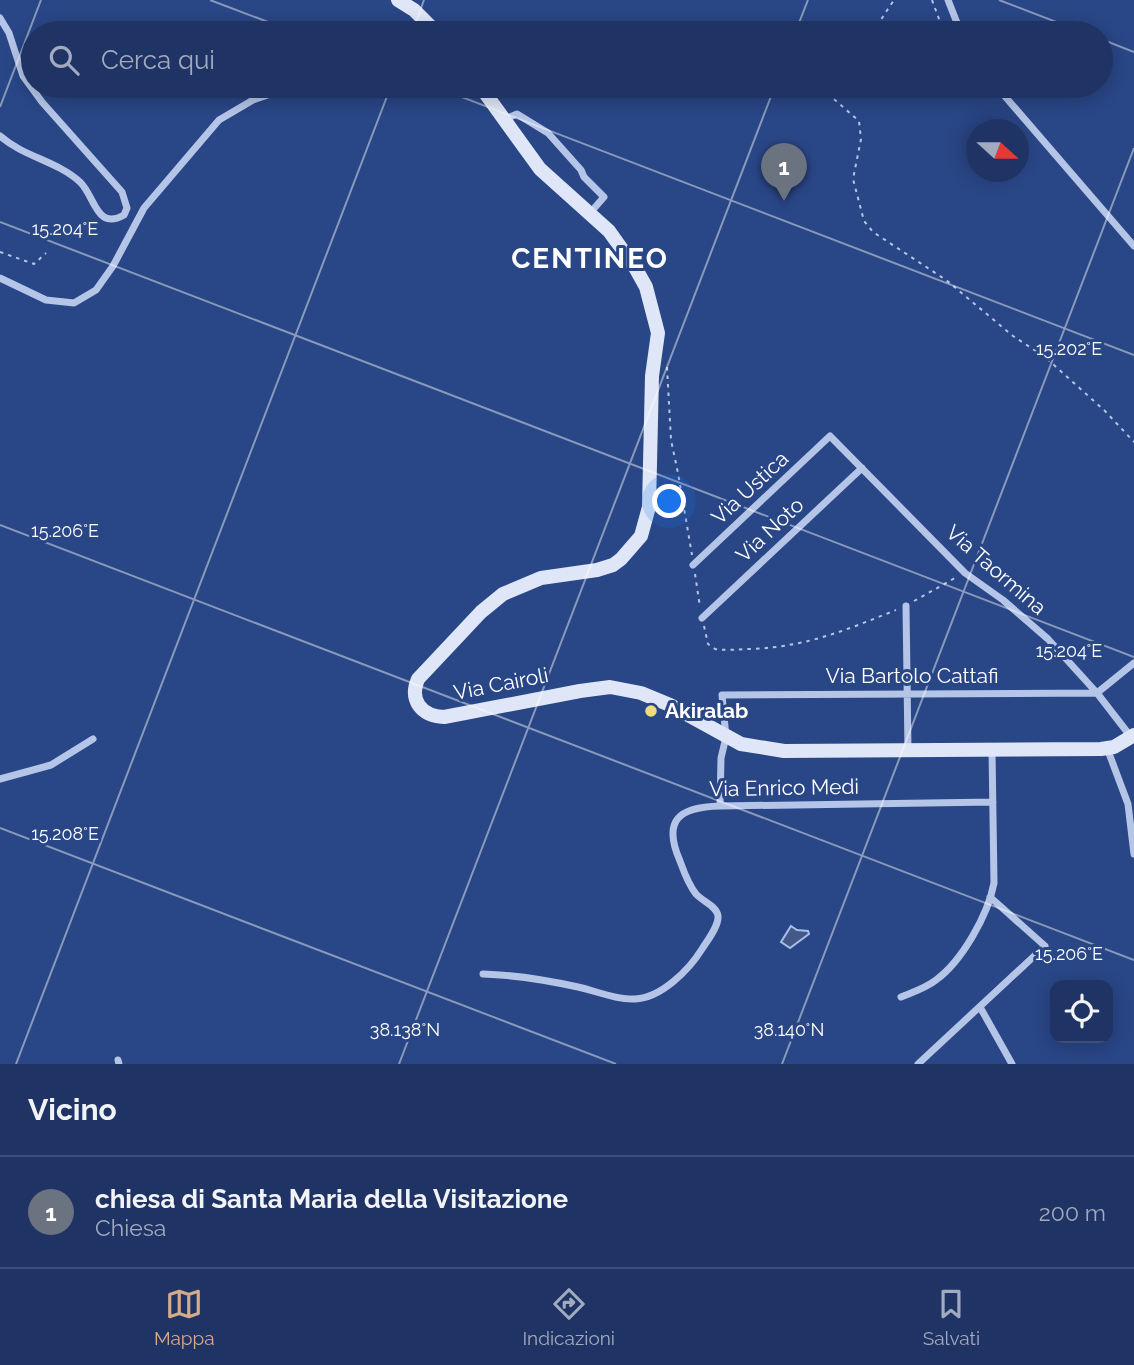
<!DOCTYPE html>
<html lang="it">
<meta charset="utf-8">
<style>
body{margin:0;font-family:Raleway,sans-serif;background:#273c6a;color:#f1f3f6}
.controls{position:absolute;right:21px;bottom:21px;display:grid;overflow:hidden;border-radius:14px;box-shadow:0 4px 18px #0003}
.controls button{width:63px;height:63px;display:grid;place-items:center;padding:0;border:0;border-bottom:2px solid #3c4f78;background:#1f3464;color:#f1f3f6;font:35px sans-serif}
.compass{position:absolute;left:966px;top:119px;width:63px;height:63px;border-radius:50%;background:#1f3464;box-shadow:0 4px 18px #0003;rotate:111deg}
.you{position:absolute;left:670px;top:502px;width:24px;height:24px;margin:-18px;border:5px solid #fff;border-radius:50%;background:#1a73e8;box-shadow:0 0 0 10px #1a73e833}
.badge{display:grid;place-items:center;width:46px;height:46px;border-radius:50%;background:#d6ab8b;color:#fff;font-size:23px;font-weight:700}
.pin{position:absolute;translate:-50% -58px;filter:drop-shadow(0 2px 4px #0008)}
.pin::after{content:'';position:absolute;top:37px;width:24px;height:21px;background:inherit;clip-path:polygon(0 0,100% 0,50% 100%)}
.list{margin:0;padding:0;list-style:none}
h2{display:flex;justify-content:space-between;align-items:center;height:91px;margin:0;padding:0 28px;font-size:30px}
h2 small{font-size:23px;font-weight:400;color:#a1aabf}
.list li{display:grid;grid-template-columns:46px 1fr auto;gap:21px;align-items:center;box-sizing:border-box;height:112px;padding:0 28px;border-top:2px solid #3c4f78}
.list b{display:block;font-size:26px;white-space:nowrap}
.list p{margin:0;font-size:23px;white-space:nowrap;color:#a1aabf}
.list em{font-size:23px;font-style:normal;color:#a1aabf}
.icon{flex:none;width:38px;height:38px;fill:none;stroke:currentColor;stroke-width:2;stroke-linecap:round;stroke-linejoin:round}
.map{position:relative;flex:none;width:1134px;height:1064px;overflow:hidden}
.search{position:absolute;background:#1f3464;box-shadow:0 4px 18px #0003;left:21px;right:21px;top:21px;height:77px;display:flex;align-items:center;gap:18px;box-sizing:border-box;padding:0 24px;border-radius:38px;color:#a1aabf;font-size:26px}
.sheet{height:203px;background:#1f3464}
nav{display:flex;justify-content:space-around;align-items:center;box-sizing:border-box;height:98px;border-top:2px solid #3c4f78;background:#1f3464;font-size:19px;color:#a1aabf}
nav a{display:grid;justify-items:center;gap:4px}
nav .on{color:#d6ab8b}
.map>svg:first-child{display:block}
.water{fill:#445988;stroke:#a9bfe8;stroke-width:2}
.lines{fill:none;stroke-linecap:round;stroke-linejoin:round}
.path{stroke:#b5c5e8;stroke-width:2;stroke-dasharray:3.5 5;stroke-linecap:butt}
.street{stroke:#b5c5e8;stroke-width:7}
.secondary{stroke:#dee6f7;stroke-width:14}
.ticks{fill:none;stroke:#fff;stroke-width:2;stroke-opacity:0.45}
.poi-dot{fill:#efdc7c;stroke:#294686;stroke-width:2.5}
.labels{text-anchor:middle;stroke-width:6;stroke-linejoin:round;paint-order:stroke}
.street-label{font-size:21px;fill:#fff;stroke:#294686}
.poi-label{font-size:21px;font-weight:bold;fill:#fff;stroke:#294686;text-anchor:start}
.district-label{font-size:28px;font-weight:bold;letter-spacing:2px;fill:#fff;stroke:#294686}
.ticks-label{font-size:18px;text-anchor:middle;fill:#fff;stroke:#294686;stroke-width:6;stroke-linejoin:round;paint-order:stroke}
</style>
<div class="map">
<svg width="1134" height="1064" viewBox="0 0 1134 1064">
<rect width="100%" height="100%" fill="#294686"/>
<path class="water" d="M 791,926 L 797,930 L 808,931 L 809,934 L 790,948 L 781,942 Z"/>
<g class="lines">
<path class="path" d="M 932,0 L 939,19 L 947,33
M 872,33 L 894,0
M 824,86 L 827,93 L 859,121 L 861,139 L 853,179 L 864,221 L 873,232 L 946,280 L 1013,336 L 1045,357 L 1105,411 L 1134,442
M 0,252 L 34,264 L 46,253
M 667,367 L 671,440 L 678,473 L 692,555
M 695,574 L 700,607
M 914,601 L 955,578
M 704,626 L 708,644 L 715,649 C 728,651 740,649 753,649 C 809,646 846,630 896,610"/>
<path class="street" d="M 948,0 L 961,33
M 0,18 L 9,33 L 23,76 L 42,102 L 122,192 L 127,208 L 124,215 C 96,231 95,196 80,182 C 57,161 24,157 0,136
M 996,86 L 1134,246
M 505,119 L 517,114 L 548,133 L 581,170 L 584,177 L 604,197 L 590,213
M 0,278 L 46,300 L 74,303 L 96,290 L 113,266 L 144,208 L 219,120 L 253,100 L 294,86
M 693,565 L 830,436 L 965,573 L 1003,600 L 1048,639 L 1097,693 L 1131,737
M 906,606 L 908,750
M 702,618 L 862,468
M 1107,748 L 1128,804 L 1134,854
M 0,779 L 51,765 L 93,739
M 720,806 L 721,758 L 726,737 L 722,695 L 1097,693 L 1134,663
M 483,974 C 516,975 546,980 578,987 C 596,991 617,1000 635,999 C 661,998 689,970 702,949 C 707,941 719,926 718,916 C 717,906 702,901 696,894 C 688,884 684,872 680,861 C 662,820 679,807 720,806 L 993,802
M 901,997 C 913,992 926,988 936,980 C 962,961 988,915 994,883 L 992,750
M 980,1007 L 1012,1064
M 118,1060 L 119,1064
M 918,1064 L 1045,946 L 990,897"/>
<path class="secondary" d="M 398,0 L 414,10 L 437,33
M 480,86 L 540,169 L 609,231 L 636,269 L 646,287 L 658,333 L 652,376 L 649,507 L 641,536 L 621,559 L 613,565 L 597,570 L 541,578 L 503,594 L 481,612 L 418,679 C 409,700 421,716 444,717 L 580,691 L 610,687 L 641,693 L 670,705 L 741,744 L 784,751 L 1101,749 L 1114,747 L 1134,735"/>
</g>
<path class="ticks" d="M 210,0 L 297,33M 999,0 L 1085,33M 412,33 L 424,0M 795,33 L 808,0M 1101,39 L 1134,52M 433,86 L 1134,355M 0,107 L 41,0M 0,222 L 1134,657M 0,525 L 1134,960M 0,828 L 616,1064M 16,1064 L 391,86M 399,1064 L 775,86M 782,1064 L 1134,148"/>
<circle class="poi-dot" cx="651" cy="711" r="7"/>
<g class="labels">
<g class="street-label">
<text transform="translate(750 488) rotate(-43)" y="7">Via Ustica</text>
<text transform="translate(770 530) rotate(-43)" y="7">Via Noto</text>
<text transform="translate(996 570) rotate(41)" y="7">Via Taormina</text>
<text x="912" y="683">Via Bartolo Cattafi</text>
<text transform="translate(501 684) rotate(-11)" y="7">Via Cairoli</text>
<text transform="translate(784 788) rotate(-1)" y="7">Via Enrico Medi</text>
</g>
<g class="poi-label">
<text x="665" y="718">Akiralab</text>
</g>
<g class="district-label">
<text x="590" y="268">CENTINEO</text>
</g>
</g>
<g class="ticks-label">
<text x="65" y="235">15.204°E</text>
<text x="1069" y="355">15.202°E</text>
<text x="65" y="537">15.206°E</text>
<text x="1069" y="657">15.204°E</text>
<text x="65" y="840">15.208°E</text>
<text x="1069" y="960">15.206°E</text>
<text x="405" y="1036">38.138°N</text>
<text x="789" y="1036">38.140°N</text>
</g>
</svg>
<div class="controls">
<button><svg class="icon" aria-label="locate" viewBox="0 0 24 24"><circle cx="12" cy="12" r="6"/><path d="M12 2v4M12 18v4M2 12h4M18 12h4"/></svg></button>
</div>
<svg class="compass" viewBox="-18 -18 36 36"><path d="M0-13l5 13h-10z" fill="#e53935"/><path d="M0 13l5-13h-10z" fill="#a1aabf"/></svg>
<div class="you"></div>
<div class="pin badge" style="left:784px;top:201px;background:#6b7280">1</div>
<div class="search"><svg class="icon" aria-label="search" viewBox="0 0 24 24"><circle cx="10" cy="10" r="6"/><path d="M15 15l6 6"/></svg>Cerca qui</div>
</div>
<section class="sheet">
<h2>Vicino<small></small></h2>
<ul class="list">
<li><span class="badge" style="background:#6b7280">1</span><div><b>chiesa di Santa Maria della Visitazione</b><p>Chiesa</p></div><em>200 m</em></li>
</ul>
</section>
<nav>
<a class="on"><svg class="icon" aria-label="map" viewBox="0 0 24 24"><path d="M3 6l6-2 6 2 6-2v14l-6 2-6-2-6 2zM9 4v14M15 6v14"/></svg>Mappa</a>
<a><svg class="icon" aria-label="directions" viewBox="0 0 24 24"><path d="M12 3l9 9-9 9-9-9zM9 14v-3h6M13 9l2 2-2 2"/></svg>Indicazioni</a>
<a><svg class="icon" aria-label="saved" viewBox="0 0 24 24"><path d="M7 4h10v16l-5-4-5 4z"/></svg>Salvati</a>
</nav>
